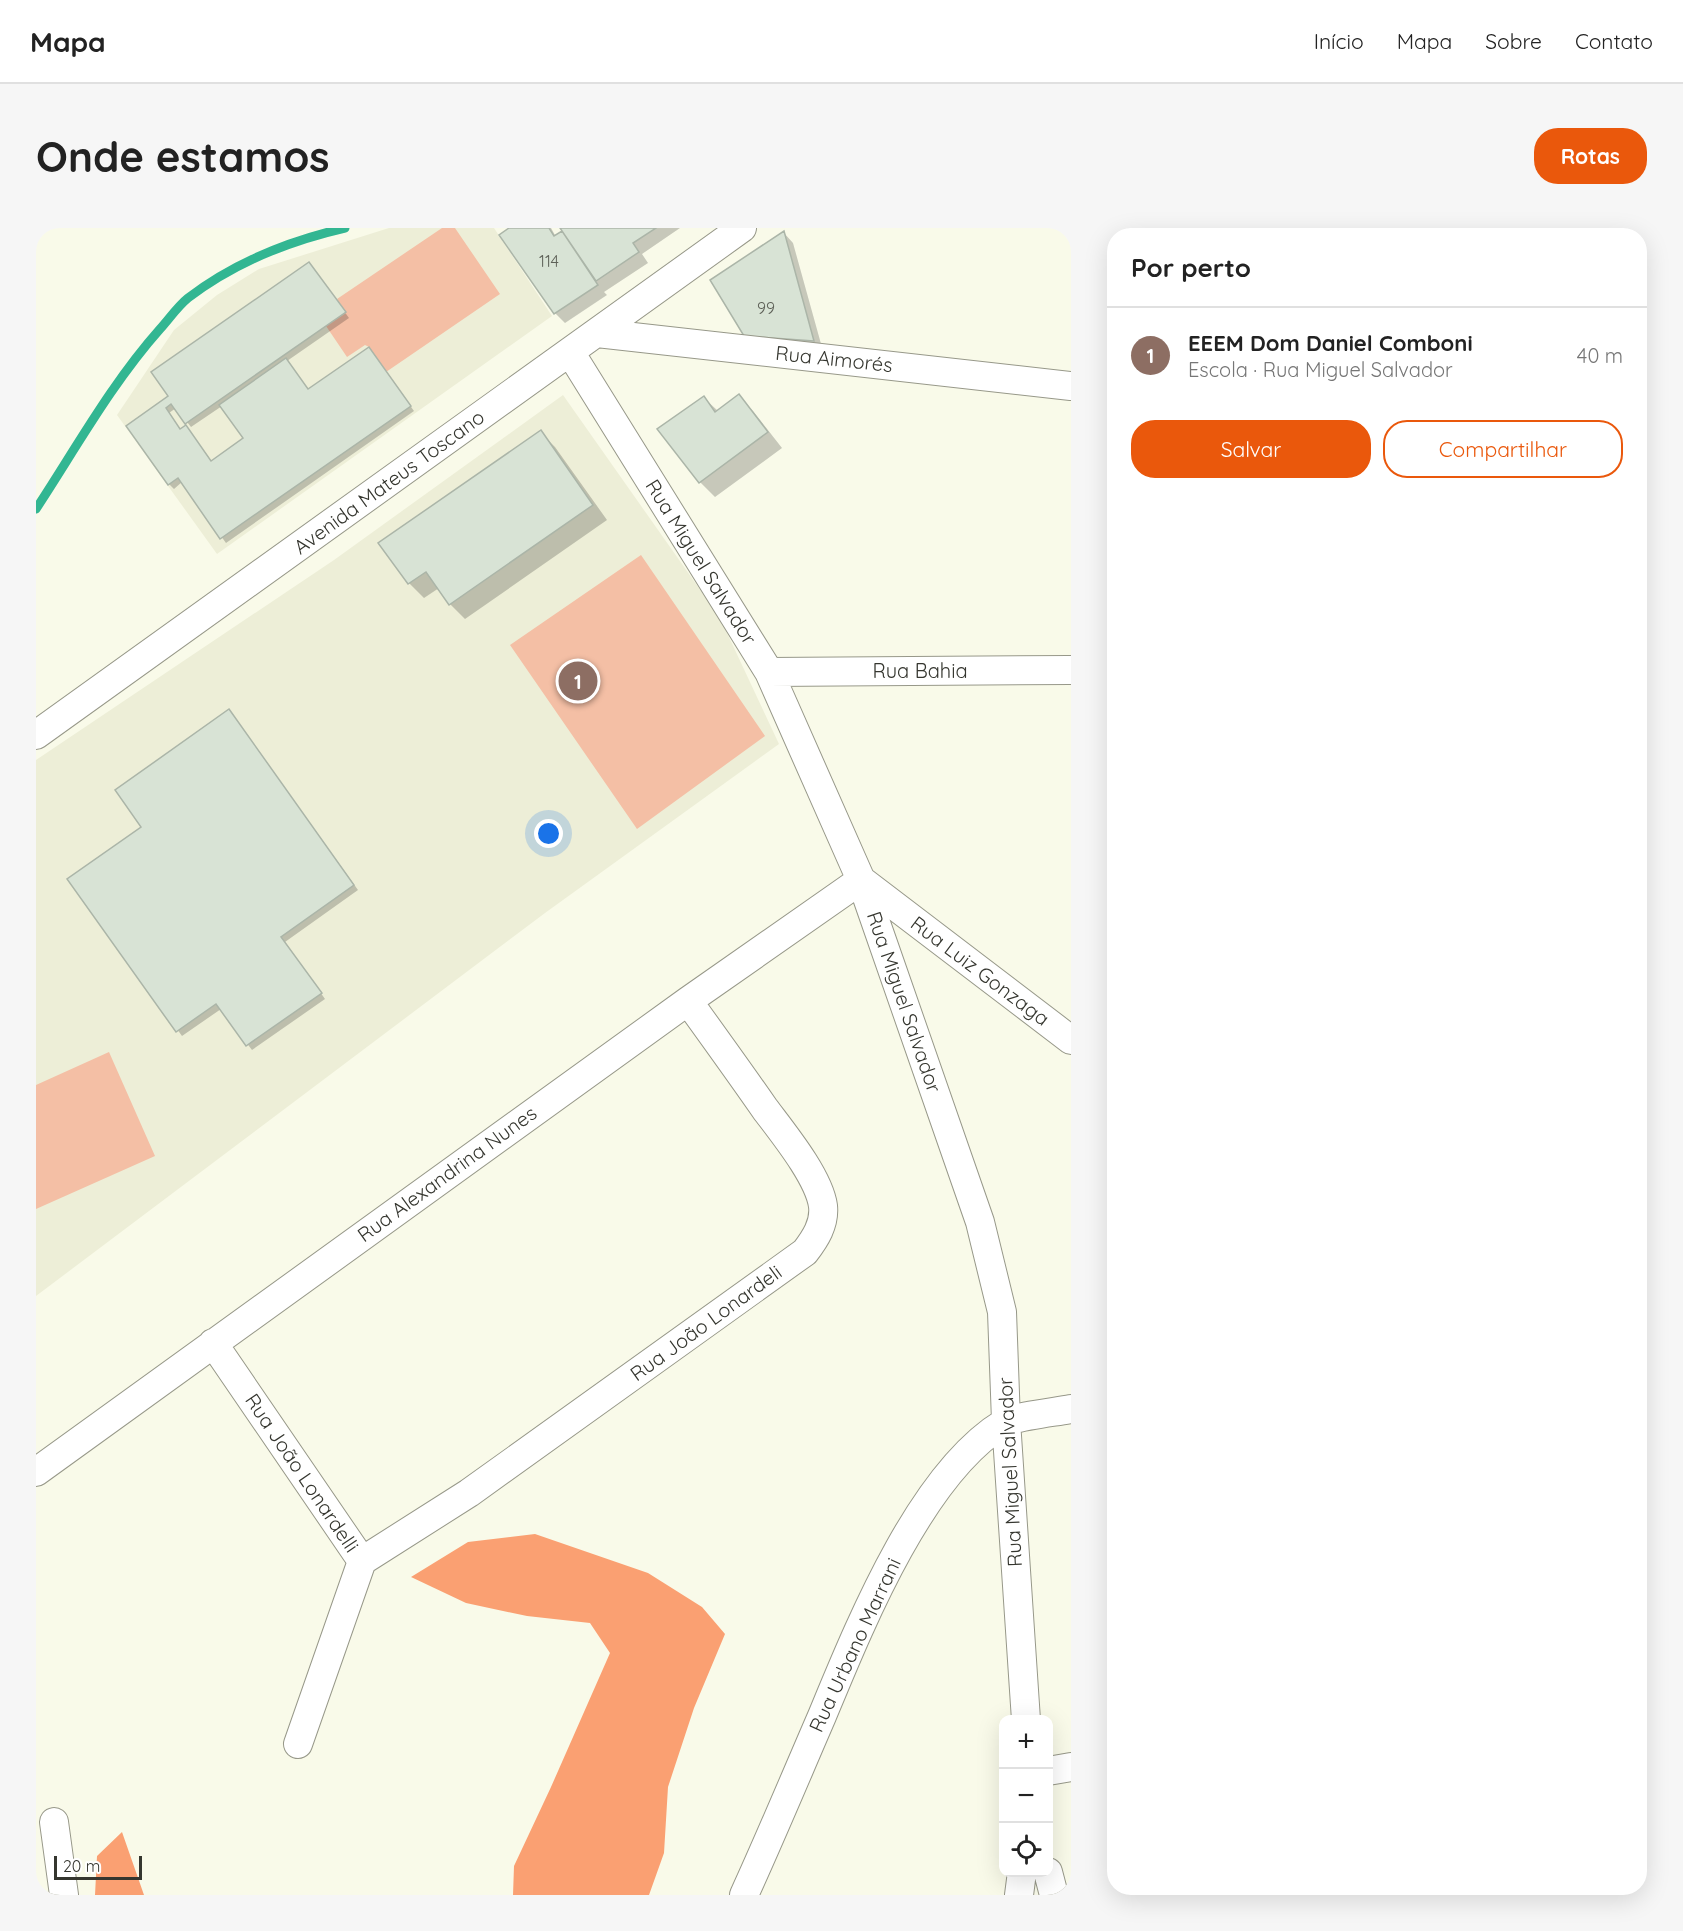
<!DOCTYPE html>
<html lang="pt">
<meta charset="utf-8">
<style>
body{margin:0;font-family:Quicksand,sans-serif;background:#f6f6f6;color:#222}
.controls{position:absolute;right:18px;bottom:18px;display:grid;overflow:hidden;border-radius:12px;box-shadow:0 6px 24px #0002}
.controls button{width:54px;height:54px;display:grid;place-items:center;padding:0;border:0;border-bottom:2px solid #e0e0e0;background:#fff;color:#222;font:30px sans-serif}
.scale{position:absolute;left:18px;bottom:15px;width:88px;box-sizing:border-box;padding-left:6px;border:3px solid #35362f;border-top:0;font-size:16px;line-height:21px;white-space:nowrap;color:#35362f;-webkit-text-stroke:4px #fff;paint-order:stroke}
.you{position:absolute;left:513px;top:606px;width:21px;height:21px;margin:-15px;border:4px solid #fff;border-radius:50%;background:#1a73e8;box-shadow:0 0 0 9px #1a73e833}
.badge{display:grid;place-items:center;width:39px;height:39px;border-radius:50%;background:#ea580c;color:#fff;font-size:20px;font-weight:700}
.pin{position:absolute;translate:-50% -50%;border:3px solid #fff;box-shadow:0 2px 6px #0006}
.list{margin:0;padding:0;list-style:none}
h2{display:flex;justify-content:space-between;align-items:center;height:78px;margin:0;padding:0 24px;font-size:26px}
h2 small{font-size:20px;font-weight:400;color:#767676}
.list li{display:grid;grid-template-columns:39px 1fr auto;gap:18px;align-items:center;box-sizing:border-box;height:96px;padding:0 24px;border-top:2px solid #e0e0e0}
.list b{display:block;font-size:22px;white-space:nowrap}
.list p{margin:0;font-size:20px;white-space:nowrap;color:#767676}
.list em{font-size:20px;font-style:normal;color:#767676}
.actions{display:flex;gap:12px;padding:18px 24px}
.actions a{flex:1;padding:14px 0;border:2px solid #ea580c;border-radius:24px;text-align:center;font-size:21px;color:#ea580c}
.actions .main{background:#ea580c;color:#fff}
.icon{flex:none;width:33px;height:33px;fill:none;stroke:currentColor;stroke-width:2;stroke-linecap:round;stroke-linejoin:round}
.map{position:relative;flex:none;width:1035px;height:1667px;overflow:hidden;border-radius:24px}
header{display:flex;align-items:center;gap:36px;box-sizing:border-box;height:84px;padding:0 30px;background:#fff;border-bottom:2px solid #e0e0e0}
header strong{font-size:28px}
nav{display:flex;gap:33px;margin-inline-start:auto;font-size:21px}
.intro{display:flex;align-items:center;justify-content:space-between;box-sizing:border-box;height:144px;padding:0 36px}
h1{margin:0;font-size:42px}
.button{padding:15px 27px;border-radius:24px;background:#ea580c;color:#fff;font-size:21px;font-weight:700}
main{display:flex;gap:36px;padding:0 36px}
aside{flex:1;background:#fff;border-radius:24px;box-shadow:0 6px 24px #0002}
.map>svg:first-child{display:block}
.built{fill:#edeed7}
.green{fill:#f4bfa5}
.forest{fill:#faa072}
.shadow{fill:#0003;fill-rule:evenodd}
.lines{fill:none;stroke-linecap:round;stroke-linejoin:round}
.stream{stroke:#32b692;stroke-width:9}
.building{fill:#d8e3d5;stroke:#abb5a8;stroke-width:1.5}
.minor-casing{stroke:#979889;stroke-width:30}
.minor{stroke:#fff;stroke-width:28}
.labels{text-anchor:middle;stroke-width:5;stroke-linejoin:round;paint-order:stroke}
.number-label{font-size:16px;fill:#5e6158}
.street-label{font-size:20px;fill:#35362f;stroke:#fff}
</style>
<header>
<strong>Mapa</strong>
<nav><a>Início</a><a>Mapa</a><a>Sobre</a><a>Contato</a></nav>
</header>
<div class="intro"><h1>Onde estamos</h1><a class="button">Rotas</a></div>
<main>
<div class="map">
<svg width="1035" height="1667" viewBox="0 0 1035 1667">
<rect width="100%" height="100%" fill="#f9fae9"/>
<path class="built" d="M 353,0 L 458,0 L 516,88 L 181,326 L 81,187 L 138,102 L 181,67 L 223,41 Z
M 527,167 L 684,390 L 743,516 L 509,685 L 0,1068 L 0,532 L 298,332 Z"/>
<path class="green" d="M 406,0 L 419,0 L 464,66 L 350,144 L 333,119 L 329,117 L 311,129 L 290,98 L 310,85 L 301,71 Z
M 605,327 L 729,508 L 601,601 L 474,417 Z
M 73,824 L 119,928 L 0,981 L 0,857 Z"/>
<path class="forest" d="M 499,1306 L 612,1345 L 666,1379 L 689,1406 L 658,1480 L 632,1559 L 628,1625 L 613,1667 L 477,1667 L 478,1638 L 515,1559 L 574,1425 L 554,1395 L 491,1388 L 430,1375 L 375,1349 L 432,1314 Z
M 86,1604 L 108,1667 L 59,1667 L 61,1628 Z"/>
<path class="shadow" d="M 476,0 L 515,0 L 520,9 L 528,3 L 526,0 L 644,0 L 606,26 L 612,35 L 568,64 L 571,67 L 529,95 L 519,85 L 465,7 Z
M 748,5 L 757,15 L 787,123 L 719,118 Z
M 277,40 L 313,90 L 251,133 L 273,163 L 333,121 L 378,183 L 190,315 L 146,254 L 138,261 L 133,256 L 92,199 L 134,169 ZM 186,178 L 209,211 L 176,234 L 154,204 L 145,202 L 133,185 L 140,180 L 155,199 Z
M 702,168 L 717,183 L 746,220 L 679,269 L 664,254 L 668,170 L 682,183 Z
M 504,204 L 519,219 L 571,292 L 429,391 L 414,376 L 403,360 L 388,370 L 373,355 Z
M 197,488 L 322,662 L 249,714 L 289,771 L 216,822 L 185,781 L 146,808 L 33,651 L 107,599 Z"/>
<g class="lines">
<path class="stream" d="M 0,281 C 40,220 76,155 124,101 C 133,91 142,78 152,70 C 198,35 252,13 309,0"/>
</g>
<path class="building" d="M 473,0 L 513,0 L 518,8 L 526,3 L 562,57 L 518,86 L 463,7 Z
M 524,0 L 620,0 L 597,15 L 603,24 L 560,53 Z
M 748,3 L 778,113 L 708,108 L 674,52 Z
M 273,34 L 310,84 L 149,196 L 135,176 L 130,180 L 144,201 L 150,197 L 175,233 L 207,210 L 183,177 L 250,130 L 272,161 L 333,119 L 375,178 L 184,311 L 142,250 L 132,257 L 90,198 L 132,168 L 115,144 Z
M 703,166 L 732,204 L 663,255 L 621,201 L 668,168 L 679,184 Z
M 505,202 L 557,277 L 413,377 L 390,344 L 372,356 L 342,315 Z
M 193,481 L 318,657 L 245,709 L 286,765 L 210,818 L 180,776 L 140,804 L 31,651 L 105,599 L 79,562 Z"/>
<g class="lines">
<defs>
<path id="minor" d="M 561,105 L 1035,158
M 534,124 L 733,444 L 825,652 L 944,994 L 966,1084 L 970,1193 L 990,1492
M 733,444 L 1035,442
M 0,507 L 706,0
M 177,1115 L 326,1333 L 262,1516
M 0,1244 L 652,773 L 825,652 L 1035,812
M 326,1333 L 433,1265 L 769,1024 C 779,1011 789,996 787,978 C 783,949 747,905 729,881 C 704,845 678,809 652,773
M 1012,1543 L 1035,1539
M 18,1594 L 28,1667
M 1012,1644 L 1018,1667
M 708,1667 C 735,1608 760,1548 786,1488 C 823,1399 884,1246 968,1195 C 980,1188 1020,1184 1035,1181
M 983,1667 L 986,1644"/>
</defs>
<use href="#minor" class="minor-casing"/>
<use href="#minor" class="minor"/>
</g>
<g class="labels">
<g class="number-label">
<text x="513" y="39">114</text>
<text x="730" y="86">99</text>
</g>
<g class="street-label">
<text transform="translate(798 131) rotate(6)" y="7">Rua Aimorés</text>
<text transform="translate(353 254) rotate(-36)" y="7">Avenida Mateus Toscano</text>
<text transform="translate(665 334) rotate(58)" y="7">Rua Miguel Salvador</text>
<text x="884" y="450">Rua Bahia</text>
<text transform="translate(944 743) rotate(37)" y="7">Rua Luiz Gonzaga</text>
<text transform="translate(868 774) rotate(71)" y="7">Rua Miguel Salvador</text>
<text transform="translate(411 946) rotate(-36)" y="7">Rua Alexandrina Nunes</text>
<text transform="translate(670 1095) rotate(-36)" y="7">Rua João Lonardeli</text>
<text transform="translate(974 1244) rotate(-93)" y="7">Rua Miguel Salvador</text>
<text transform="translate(266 1245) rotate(56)" y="7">Rua João Lonardelli</text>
<text transform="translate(819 1417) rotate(-65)" y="7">Rua Urbano Marrani</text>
</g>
</g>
</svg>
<div class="controls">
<button>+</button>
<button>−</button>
<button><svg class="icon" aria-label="locate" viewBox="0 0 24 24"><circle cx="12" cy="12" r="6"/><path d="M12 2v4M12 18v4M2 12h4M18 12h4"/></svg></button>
</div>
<div class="scale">20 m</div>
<div class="you"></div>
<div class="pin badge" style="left:542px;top:453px;background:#8d6e63">1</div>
</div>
<aside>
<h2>Por perto<small></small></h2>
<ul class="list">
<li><span class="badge" style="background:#8d6e63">1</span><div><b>EEEM Dom Daniel Comboni</b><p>Escola · Rua Miguel Salvador</p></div><em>40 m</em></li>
</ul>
<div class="actions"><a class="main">Salvar</a><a>Compartilhar</a></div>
</aside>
</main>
